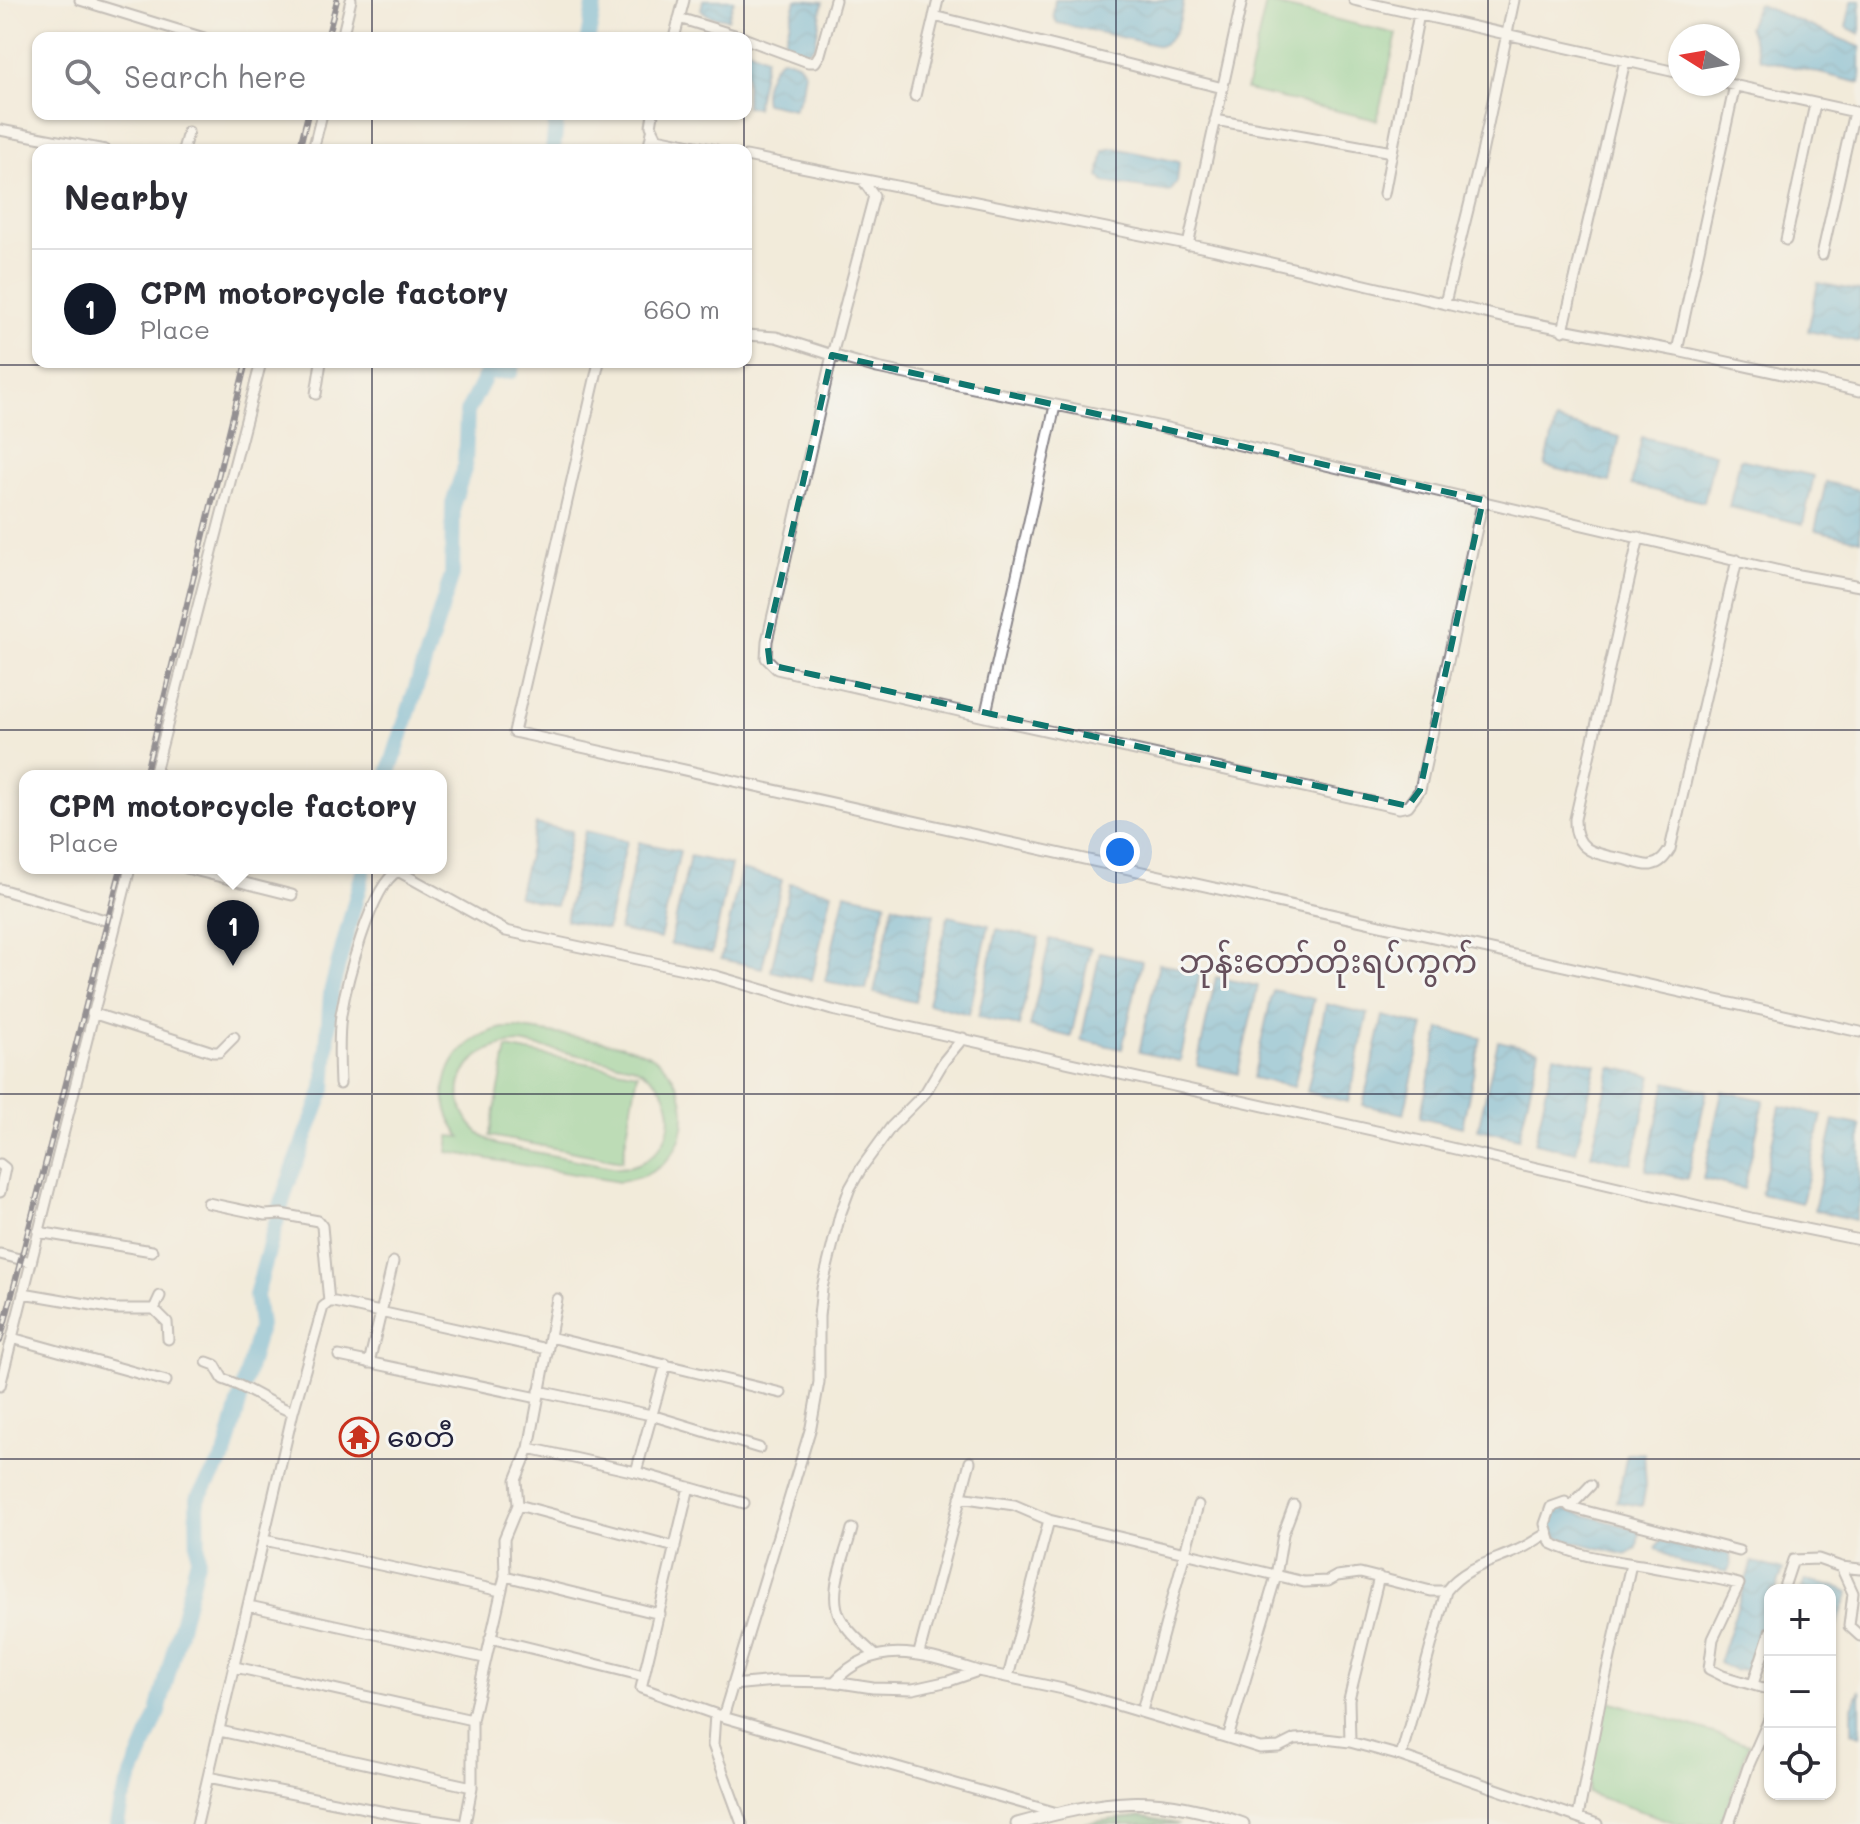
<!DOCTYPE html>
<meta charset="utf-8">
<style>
body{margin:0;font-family:Mali,"Noto Sans Myanmar",sans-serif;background:#f7f7f7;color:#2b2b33}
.controls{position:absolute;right:24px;bottom:24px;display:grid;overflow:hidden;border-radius:16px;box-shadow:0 2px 6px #0004}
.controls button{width:72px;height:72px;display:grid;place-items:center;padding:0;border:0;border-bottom:2px solid #e1e1e2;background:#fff;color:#2b2b33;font:40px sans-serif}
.compass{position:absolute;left:1668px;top:24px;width:72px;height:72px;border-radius:50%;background:#fff;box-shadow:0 2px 6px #0004;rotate:281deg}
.you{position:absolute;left:1120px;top:852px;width:28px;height:28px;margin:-20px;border:6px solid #fff;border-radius:50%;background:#1a73e8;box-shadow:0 0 0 12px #1a73e833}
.badge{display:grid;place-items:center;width:52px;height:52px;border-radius:50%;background:#111827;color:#fff;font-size:26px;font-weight:700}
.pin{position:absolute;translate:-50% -66px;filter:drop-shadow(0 2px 4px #0008)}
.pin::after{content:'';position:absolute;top:42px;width:28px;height:24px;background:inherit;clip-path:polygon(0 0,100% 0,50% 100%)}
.popup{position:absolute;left:19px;top:770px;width:428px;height:104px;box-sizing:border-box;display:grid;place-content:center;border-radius:16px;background:#fff;filter:drop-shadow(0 2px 6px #0005);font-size:26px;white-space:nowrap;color:#7c7c81}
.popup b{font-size:30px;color:#2b2b33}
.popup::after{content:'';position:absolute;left:50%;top:100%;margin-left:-16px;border:16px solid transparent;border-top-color:#fff}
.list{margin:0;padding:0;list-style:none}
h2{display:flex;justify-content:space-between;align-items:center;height:104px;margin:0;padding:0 32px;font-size:34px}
h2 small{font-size:26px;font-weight:400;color:#7c7c81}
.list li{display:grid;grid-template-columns:52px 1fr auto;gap:24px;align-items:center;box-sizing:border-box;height:120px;padding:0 32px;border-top:2px solid #e1e1e2}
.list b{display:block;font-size:30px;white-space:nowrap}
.list p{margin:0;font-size:26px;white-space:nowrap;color:#7c7c81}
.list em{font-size:26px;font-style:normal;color:#7c7c81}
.icon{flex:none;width:44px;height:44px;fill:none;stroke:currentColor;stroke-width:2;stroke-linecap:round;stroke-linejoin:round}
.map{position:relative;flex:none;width:1860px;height:1824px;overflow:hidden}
.search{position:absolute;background:#fff;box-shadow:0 2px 6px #0004;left:32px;top:32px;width:720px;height:88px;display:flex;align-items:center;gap:20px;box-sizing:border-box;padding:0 28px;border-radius:16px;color:#7c7c81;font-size:30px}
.panel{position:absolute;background:#fff;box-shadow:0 2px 6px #0004;left:32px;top:144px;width:720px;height:224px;border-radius:16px}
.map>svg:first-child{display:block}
.forest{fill:url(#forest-firs);stroke:#446859;stroke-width:2}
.garden{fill:#7dcb8b;stroke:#507663;stroke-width:2;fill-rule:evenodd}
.water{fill:url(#water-waves);stroke:#3e6888;stroke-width:2}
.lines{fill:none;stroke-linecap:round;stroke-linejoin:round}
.river{stroke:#59add5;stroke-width:16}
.minor-casing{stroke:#8a868a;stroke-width:13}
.tertiary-casing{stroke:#8a868a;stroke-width:15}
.minor{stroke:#fff;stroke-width:9}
.tertiary{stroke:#fff;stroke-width:11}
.rail-casing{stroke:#22223b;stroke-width:6}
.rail{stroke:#f6f6f2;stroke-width:3;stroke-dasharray:9;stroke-linecap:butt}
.marked{fill:none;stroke:#0f766e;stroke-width:6;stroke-dasharray:16 10;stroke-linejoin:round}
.grid{fill:none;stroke:#22223b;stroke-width:2;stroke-opacity:0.55}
.labels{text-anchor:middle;stroke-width:6;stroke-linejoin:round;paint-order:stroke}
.poi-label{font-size:28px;fill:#22223b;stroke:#f6f6f2;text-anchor:start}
.quarter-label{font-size:32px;fill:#66505c;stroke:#f6f6f2}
</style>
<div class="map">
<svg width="1860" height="1824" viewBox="0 0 1860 1824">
<defs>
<pattern id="forest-firs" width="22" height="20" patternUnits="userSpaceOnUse" patternTransform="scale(2)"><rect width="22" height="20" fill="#66af77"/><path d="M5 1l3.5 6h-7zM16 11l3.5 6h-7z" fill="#548e63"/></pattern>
<pattern id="water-waves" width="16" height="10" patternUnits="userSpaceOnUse" patternTransform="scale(2)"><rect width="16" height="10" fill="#59add5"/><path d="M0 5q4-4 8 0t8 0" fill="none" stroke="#498cae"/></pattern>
</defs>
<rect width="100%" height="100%" fill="#f6f6f2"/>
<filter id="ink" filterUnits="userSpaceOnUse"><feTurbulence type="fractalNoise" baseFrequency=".0125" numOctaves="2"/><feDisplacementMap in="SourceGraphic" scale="16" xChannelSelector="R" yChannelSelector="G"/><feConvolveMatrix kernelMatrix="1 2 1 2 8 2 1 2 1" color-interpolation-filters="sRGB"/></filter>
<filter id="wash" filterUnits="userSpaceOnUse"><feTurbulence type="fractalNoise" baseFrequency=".006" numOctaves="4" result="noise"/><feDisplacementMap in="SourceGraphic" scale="32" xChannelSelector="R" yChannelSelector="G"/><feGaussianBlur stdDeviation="1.8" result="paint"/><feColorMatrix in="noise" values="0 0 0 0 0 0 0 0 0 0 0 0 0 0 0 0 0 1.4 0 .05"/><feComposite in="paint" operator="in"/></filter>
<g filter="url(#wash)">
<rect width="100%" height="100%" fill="#f2ebda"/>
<path class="forest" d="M 1141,1816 L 1179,1824 L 1075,1824 L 1140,1816 Z"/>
<path class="garden" d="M 1266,3 L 1397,34 L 1377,120 L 1246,90 Z
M 503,1028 L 517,1028 C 550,1034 626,1041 651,1056 C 688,1077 696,1134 664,1163 C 651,1175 636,1179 619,1182 L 448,1152 L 450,1136 L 461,1137 C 426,1093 450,1039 503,1028 ZM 520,1043 L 632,1066 C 690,1088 678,1165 618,1168 L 498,1145 C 436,1115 453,1045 520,1043 Z
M 507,1048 L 638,1073 L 622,1161 L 490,1136 Z
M 1603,1699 L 1749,1744 L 1721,1824 L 1679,1824 L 1587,1793 Z"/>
<path class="water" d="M 703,0 L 734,0 L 728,19 L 710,16 L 701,10 Z
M 796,0 L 823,2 L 815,46 L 806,52 L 786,48 L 784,43 Z
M 1055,0 L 1184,0 C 1180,19 1179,37 1160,46 L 1057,23 L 1053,15 Z
M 1852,0 L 1860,0 L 1860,34 L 1846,27 Z
M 1758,4 L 1860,47 L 1860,83 L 1760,59 L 1748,27 Z
M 746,48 L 766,57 L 756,108 L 746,106 Z
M 783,58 L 798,63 L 805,72 L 802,92 L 794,109 L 765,103 C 761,88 770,65 783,58 Z
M 1115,148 L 1179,162 L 1177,182 L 1170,192 L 1104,182 L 1099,176 L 1104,150 Z
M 1818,283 L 1860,291 L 1860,342 L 1808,331 Z
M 1556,421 L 1620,437 L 1610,482 L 1545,466 Z
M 1642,437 L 1715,454 L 1704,502 L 1631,485 Z
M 1740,459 L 1814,476 L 1803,524 L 1729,507 Z
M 1826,482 L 1860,490 L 1860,540 L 1815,530 Z
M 536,824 L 572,831 L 556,906 L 518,896 Z
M 585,831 L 627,841 L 607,929 L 566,920 Z
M 639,842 L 680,851 L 660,939 L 619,930 Z
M 690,856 L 731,865 L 712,953 L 670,944 Z
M 741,870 L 782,880 L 762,968 L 721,959 Z
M 790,883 L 832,892 L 812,980 L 771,971 Z
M 845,893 L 886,902 L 866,990 L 825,981 Z
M 893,905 L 934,914 L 915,1002 L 874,993 Z
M 948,916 L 989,925 L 969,1014 L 928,1004 Z
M 997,929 L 1039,938 L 1019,1026 L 978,1017 Z
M 1050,939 L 1091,948 L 1071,1037 L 1030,1027 Z
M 1100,952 L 1142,961 L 1122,1049 L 1081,1040 Z
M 1159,963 L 1200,973 L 1180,1061 L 1139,1052 Z
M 1216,977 L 1258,986 L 1238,1074 L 1197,1065 Z
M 1273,990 L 1314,999 L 1294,1087 L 1253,1078 Z
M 1326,1004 L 1368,1014 L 1348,1102 L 1307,1092 Z
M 1383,1016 L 1424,1026 L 1404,1114 L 1363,1105 Z
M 1440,1029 L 1481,1038 L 1462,1127 L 1420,1117 Z
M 1498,1041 L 1539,1050 L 1519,1138 L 1478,1129 Z
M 1554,1055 L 1596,1064 L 1576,1152 L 1535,1143 Z
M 1611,1067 L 1652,1076 L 1632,1164 L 1591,1155 Z
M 1666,1082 L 1707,1091 L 1687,1179 L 1646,1170 Z
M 1722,1091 L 1764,1100 L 1744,1189 L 1703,1179 Z
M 1780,1106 L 1822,1115 L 1802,1203 L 1761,1194 Z
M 1834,1120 L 1860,1125 L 1860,1202 L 1855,1220 L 1814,1210 Z
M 1644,1453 L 1646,1486 L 1642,1506 L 1617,1502 L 1627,1454 Z
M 1559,1508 L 1636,1529 L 1639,1534 L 1637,1548 L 1626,1555 L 1552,1536 C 1550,1525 1550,1516 1559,1508 Z
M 1660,1541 L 1730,1554 L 1731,1567 L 1727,1572 L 1681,1563 L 1656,1548 Z
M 1752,1562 L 1783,1570 L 1776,1590 L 1770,1590 L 1770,1606 L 1747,1669 L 1734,1671 L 1719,1663 Z
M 1805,1580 L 1836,1586 L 1849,1592 L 1830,1644 L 1830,1590 L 1801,1590 Z
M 1860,1690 L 1860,1736 L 1852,1733 L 1852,1707 Z"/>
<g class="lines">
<path class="river" d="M 588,38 L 595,0
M 553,150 L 557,114
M 388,776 L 452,575 L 453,503 L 465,466 L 467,412 L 487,373 L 511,371 L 513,362
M 117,1824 L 121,1802 L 157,1716 L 198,1558 L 197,1499 L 225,1456 L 260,1325 L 256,1295 L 272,1237 L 286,1189 L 324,1089 L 331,992 L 364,868"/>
</g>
</g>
<g filter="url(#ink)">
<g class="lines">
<defs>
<path id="minor" d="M 80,0 L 204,38
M 1354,0 L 1680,73
M 934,16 L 1223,88
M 679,18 L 744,38
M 342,38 L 351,0
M 674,38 L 684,0
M 746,39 L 808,62 L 815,62 L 820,54 L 835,0
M 1728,84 L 1860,113
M 915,96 L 938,0
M 653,114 L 651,126 L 657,138 L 716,150
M 1215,120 L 1392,152 L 1384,194
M 0,130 L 105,150
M 183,150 L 188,132
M 313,150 L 322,114
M 648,150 L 652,132
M 1392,152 L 1419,14
M 746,156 L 1216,250 L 1506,318 L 1677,351 L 1860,391
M 862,179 L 874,196 L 832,355 L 877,368 L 1167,428 L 1793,574 L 1860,586
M 1786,240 L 1815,104
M 1188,245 L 1242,0
M 1822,255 L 1854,112
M 1445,303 L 1482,153 L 1514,0
M 1563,331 L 1625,61
M 746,335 L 776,337 L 832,355 L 833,350
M 1677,351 L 1735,85
M 832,355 L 767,641 L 766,658 L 777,669 L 985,717 L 1055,406
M 599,362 L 514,732 L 1860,1032
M 316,394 L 321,362
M 1639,537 L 1575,819 C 1574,854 1599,854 1627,860 C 1634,862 1644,866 1651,865 C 1661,863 1665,857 1670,849 L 1737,560
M 985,717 L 1399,808 L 1408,806 L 1420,790 L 1483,500
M 154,776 L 261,362
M 186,868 L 292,895
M 0,889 L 115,923
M 92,1013 L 213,1052 L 219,1052 L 234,1037
M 340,1084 C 339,1061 338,1038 341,1015 C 346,984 371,885 398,871 L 506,931 L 716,976 L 832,1010 L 1421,1141 L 1751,1218 L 1860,1240
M 0,1164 L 5,1168 L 0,1192
M 208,1203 L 265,1215 L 281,1214 L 318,1221 L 322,1226 L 329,1302
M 38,1232 L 152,1251
M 0,1254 L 31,1262
M 23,1293 L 115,1309 L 154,1309 L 160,1296
M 154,1309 L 167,1322 L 168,1339
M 550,1337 L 781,1393
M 12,1338 L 166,1381
M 339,1356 L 538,1398
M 207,1362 L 215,1365 L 223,1379 C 248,1387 268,1404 293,1412
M 369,1363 L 393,1262
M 0,1386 L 130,868
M 539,1391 L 651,1415 L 759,1448
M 529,1448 L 636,1472 L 744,1503
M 636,1472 L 666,1364
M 689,1487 L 641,1688 L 723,1717 L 1057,1813
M 960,1497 L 1014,1505 L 1049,1520
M 518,1505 L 675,1547
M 1570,1507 L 1591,1485
M 852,1529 C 846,1554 827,1592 840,1617 C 848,1632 863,1644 875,1655
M 264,1540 L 501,1591
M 1739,1551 L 1570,1507 L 1565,1502 L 1551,1507 L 1545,1524 L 1551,1543 C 1579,1557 1611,1560 1641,1565 C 1674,1571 1707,1576 1739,1584 L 1713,1639 L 1709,1669 L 1723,1676 L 1770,1690
M 1841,1567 L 1853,1593 L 1849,1626 L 1860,1636
M 505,1576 L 660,1614
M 1783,1590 L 1793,1560 L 1818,1559 L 1841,1567 L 1860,1569
M 249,1606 L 484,1658
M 490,1638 L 644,1676
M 919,1653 L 970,1462
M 235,1667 L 472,1720
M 1008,1677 L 1049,1520 L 1304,1582 L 1328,1581 L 1337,1576 L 1360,1573 L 1431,1591 L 1446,1591 C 1464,1567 1492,1562 1518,1550 C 1528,1546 1537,1539 1546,1534
M 834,1682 C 876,1636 926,1655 978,1671
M 1753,1684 L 1770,1632
M 732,1685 L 776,1681 L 834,1682 L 873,1688 L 913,1689 L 949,1681 L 978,1671 L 1063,1689 L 1228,1738 L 1260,1748 L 1279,1747 L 1295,1739 L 1317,1738 L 1350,1742 L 1401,1756 L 1597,1824
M 1142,1711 L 1198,1505
M 715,1714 L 713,1745 L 742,1824
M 723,1717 L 811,1427 L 819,1382 L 819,1316 L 822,1288 L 840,1215 L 850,1188 L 862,1167 L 891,1127 L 925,1093 L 944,1061 L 963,1038
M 220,1731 L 472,1787
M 1228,1738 L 1276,1576 L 1283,1534 L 1294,1505
M 1350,1742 L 1349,1699 L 1379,1577
M 1401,1756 L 1446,1591
M 208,1777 L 400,1815 L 458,1824
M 1578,1817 L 1601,1697 L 1631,1564
M 197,1824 L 293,1412 L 323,1307 L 329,1302 L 335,1302 L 547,1349
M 465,1824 L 472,1787 L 472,1720 L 505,1576 L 504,1539 L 518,1505 L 516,1480 L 529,1448 L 557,1299
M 1729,1824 L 1748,1767 L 1770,1717"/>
<path id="tertiary" d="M 1017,1824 C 1106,1800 1154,1791 1243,1824"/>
</defs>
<use href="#minor" class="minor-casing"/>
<use href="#tertiary" class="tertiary-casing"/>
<use href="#minor" class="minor"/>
<use href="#tertiary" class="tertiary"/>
<defs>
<path id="rail" d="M 327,38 L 337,0
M 299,150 L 308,114
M 145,776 L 246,362
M 0,1341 L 121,868"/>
</defs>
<use href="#rail" class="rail-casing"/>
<use href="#rail" class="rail"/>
</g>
</g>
<path d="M0 0H1860V1824H0ZM 832,355 L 1483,500 L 1420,790 L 1408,806 L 770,665 L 767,641 Z" fill="#f2ebda" fill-opacity=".55" fill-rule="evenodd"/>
<path class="marked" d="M 832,355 L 1483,500 L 1420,790 L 1408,806 L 770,665 L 767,641 Z"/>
<path class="grid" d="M 372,0 L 372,38M 744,0 L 744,38M 1116,0 L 1116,1824M 1488,0 L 1488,1824M 372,114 L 372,150M 744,114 L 744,150M 372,362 L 372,1824M 744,362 L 744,1824M 0,365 L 1860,365M 0,730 L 1860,730M 0,1094 L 1860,1094M 0,1459 L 1860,1459"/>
<defs>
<symbol id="temple-ring" viewBox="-11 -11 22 22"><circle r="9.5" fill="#f6f6f2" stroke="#c8321e" stroke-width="1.5"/><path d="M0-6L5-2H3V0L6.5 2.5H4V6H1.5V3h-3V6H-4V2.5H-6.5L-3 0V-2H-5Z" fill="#c8321e"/></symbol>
</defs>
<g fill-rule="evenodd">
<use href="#temple-ring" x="337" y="1415" width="44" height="44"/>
</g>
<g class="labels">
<g class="poi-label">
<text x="387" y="1447">စေတီ</text>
</g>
<g class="quarter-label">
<text x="1328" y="973">ဘုန်းတော်တိုးရပ်ကွက်</text>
</g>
</g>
</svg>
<div class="controls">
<button>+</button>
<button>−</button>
<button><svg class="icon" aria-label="locate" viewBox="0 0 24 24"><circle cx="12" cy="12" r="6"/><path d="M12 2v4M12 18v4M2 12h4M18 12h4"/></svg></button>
</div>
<svg class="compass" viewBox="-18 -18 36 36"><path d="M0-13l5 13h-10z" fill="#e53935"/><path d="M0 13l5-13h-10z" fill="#7c7c81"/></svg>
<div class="you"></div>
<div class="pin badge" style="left:233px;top:966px">1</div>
<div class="popup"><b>CPM motorcycle factory</b>Place</div>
<div class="search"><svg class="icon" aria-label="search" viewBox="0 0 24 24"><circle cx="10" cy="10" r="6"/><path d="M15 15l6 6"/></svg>Search here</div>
<section class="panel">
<h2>Nearby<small></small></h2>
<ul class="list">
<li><span class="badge">1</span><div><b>CPM motorcycle factory</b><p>Place</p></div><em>660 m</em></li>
</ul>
</section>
</div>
